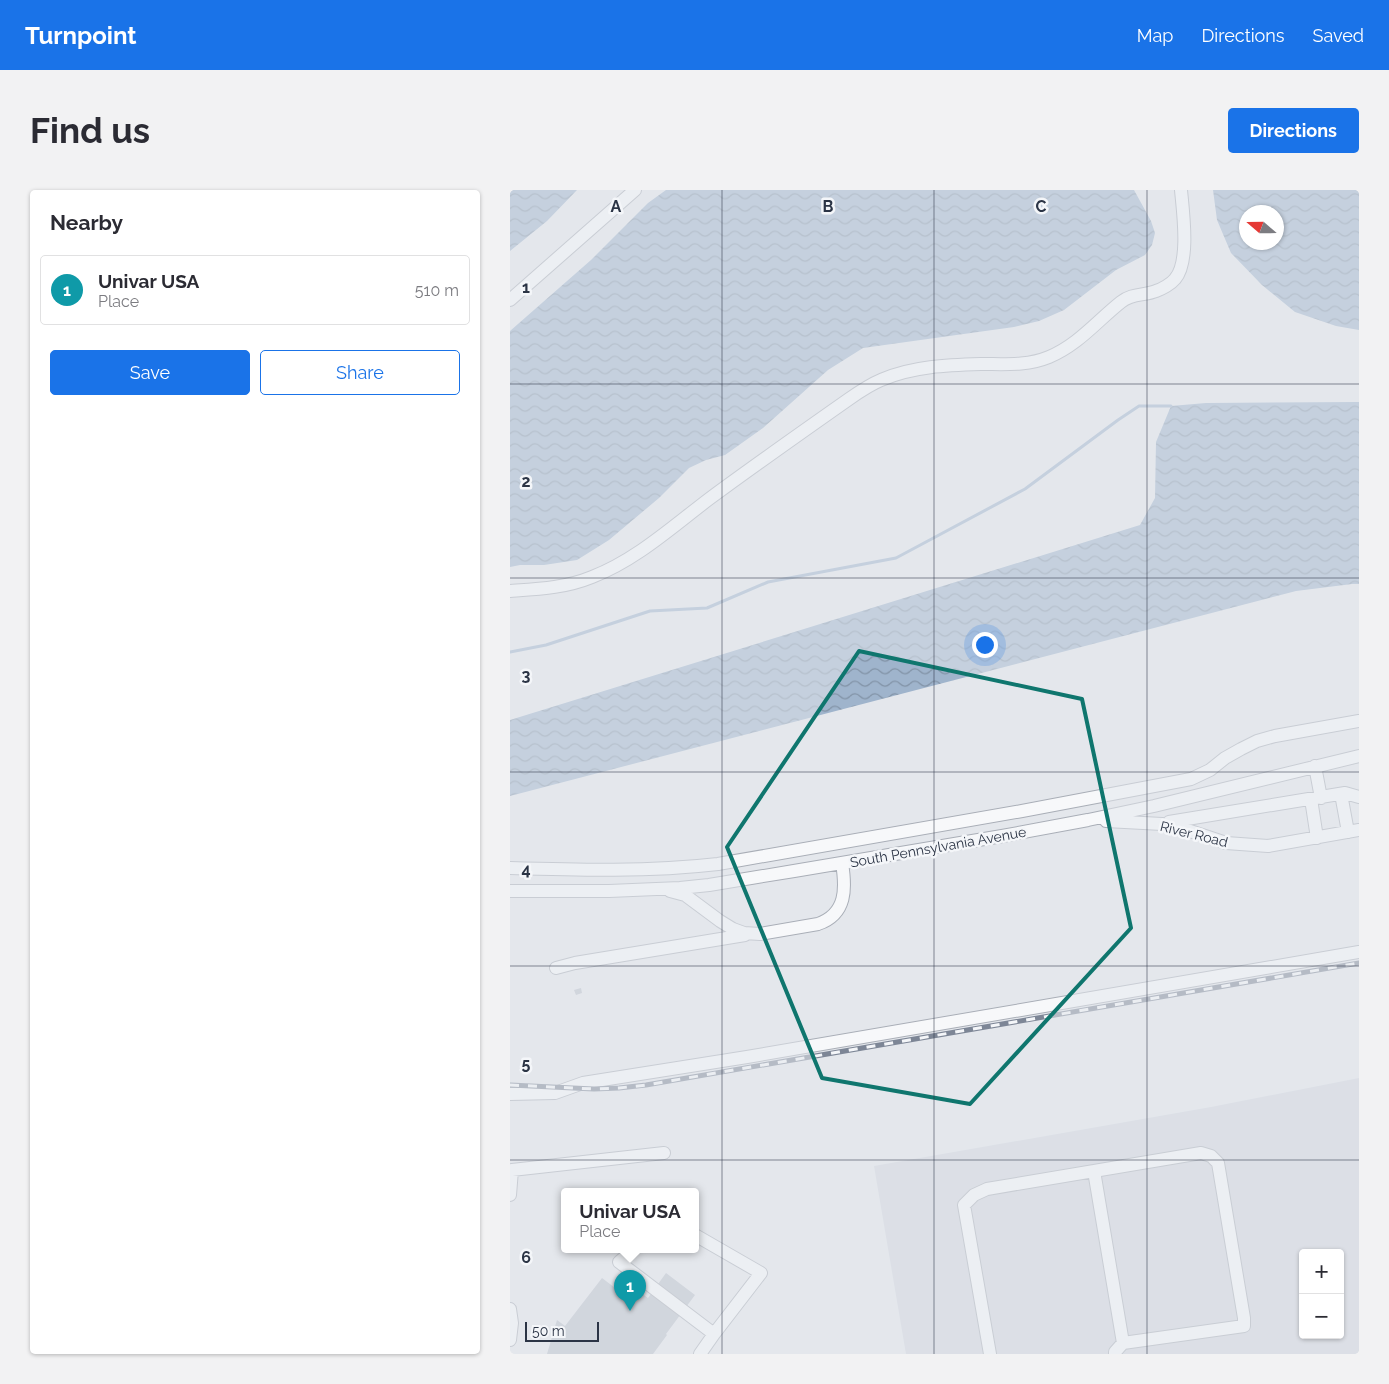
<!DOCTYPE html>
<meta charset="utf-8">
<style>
body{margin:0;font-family:Raleway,sans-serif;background:#f2f2f3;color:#2b2b33}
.controls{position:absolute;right:15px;bottom:15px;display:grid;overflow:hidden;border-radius:5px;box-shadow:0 1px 4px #0004}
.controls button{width:45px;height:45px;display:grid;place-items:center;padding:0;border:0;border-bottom:1px solid #e1e1e2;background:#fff;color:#2b2b33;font:25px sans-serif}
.compass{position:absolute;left:729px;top:15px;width:45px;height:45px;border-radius:50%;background:#fff;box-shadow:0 1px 4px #0004;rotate:290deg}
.scale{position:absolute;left:15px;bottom:12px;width:74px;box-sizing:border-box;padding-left:5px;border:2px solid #2b3445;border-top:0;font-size:14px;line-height:18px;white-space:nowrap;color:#2b3445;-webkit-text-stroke:4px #f4f6f9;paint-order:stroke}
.you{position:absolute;left:474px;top:454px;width:18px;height:18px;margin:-12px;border:4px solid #fff;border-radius:50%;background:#1a73e8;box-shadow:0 0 0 8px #1a73e833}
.badge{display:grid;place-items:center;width:32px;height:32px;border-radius:50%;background:#1a73e8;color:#fff;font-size:16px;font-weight:700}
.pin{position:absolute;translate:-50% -41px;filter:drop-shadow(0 1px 2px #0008)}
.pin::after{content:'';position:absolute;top:26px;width:18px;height:15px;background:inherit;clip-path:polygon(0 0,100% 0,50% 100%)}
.popup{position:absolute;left:51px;top:998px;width:138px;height:65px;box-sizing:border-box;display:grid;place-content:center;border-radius:5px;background:#fff;filter:drop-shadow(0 1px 4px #0005);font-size:16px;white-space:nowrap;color:#7c7c81}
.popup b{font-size:19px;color:#2b2b33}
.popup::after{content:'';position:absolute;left:50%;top:100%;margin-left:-10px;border:10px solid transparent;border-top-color:#fff}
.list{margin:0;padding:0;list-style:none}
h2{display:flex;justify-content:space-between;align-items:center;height:65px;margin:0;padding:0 20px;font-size:21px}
h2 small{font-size:16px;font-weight:400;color:#7c7c81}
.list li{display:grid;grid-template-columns:32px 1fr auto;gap:15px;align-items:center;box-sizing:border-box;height:70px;margin:0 10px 10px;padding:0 10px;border:1px solid #e1e1e2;border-radius:5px}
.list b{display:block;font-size:19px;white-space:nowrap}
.list p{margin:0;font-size:16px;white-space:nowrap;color:#7c7c81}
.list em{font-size:16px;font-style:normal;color:#7c7c81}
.actions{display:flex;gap:10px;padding:15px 20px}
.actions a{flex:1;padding:11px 0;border:1px solid #1a73e8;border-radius:5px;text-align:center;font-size:18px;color:#1a73e8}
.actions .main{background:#1a73e8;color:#fff}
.map{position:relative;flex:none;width:849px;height:1164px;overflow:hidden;border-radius:5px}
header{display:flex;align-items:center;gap:30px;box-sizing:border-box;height:70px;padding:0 25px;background:#1a73e8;color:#fff}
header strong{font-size:24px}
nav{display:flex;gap:28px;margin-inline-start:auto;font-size:18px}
.intro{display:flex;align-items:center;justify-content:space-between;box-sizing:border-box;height:120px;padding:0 30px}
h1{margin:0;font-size:35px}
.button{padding:12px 22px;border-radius:5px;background:#1a73e8;color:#fff;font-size:18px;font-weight:700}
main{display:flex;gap:30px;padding:0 30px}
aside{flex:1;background:#fff;border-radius:5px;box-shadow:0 1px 4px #0004}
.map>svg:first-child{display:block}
.built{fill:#d2d6de;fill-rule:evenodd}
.water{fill:url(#water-waves);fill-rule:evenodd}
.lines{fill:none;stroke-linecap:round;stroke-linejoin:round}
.stream{stroke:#9fb4cc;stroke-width:3}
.building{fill:#bbc0ca}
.minor-casing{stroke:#a9aeb7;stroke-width:14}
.minor{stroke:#f7f8fa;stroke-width:12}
.rail-casing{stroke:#7d8696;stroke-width:5}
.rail{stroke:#f4f6f9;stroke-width:3;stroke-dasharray:9;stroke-linecap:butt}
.marked{fill:none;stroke:#0f766e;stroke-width:4;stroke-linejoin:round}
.grid{fill:none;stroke:#2b3445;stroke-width:1;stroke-opacity:0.55}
.labels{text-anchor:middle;stroke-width:5;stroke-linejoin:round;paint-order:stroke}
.street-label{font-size:14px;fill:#2b3445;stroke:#f4f6f9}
.grid-label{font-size:16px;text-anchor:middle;font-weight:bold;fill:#2b3445;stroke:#f4f6f9;stroke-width:5;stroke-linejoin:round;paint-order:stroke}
</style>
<header>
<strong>Turnpoint</strong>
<nav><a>Map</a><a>Directions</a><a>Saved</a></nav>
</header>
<div class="intro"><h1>Find us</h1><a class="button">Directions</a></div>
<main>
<aside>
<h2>Nearby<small></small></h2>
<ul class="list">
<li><span class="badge" style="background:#0f9aa8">1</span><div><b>Univar USA</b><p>Place</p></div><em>510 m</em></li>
</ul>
<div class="actions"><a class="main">Save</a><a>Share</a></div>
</aside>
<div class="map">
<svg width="849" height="1164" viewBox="0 0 849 1164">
<defs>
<pattern id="water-waves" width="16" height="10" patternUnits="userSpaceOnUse" patternTransform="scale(1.25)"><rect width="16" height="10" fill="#9fb4cc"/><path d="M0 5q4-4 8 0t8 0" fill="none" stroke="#8293a7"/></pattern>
</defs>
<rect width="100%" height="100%" fill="#e4e7ec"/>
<path class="built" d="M 849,888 L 849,1164 L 396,1164 L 364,976 L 701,917 ZM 793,1063 L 830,1063 L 830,1145 L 793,1145 Z"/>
<path class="water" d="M 0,0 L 67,0 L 37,31 L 0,61 Z
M 156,0 L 624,0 L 641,31 L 645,43 L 642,55 L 635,65 L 606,80 L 554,120 L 529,131 L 504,137 L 353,158 L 318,180 L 253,238 L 215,265 L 196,270 L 179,278 L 149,308 L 99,350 L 67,370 L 34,375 L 10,375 L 0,377 L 0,141 L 81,70 L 138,13 Z
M 703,0 L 849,0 L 849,140 L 826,136 L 785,122 L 752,95 L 721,63 L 707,30 ZM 766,22 L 766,52 L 736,52 L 736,22 Z
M 849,212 L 849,394 L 842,394 L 786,401 L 0,606 L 0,530 L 630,335 L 645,308 L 646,252 L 661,216 L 696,213 Z"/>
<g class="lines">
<path class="stream" d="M 0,462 L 36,455 L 140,421 L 197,418 L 258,392 L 386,368 L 515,299 L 608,230 L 629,216 L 661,216"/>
</g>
<path class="building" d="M 71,798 L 72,803 L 66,805 L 64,800 Z
M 156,1083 L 185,1105 L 156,1144 L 157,1145 L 143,1164 L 37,1164 L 47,1130 L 55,1136 L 92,1088 L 125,1113 L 131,1103 L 138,1108 Z"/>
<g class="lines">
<defs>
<path id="minor" d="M 0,110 L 125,0
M 0,401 C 29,399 55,398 82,387 C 126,370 162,337 199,309 C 245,275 292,242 339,209 C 349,202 359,195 371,190 C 402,176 439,175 472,174 C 495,174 517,176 539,167 C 568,155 587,131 611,112 C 622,103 634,106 646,101 C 652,99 661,94 665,89 C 680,72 673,22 671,0
M 805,576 L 811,608
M 831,604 L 838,642
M 801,609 L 807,648
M 596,631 L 652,634 L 668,637 L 716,653 L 758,656 L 849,640
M 659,632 L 835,603 L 849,607
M 0,678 C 69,680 139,682 208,674 L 512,621 L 681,589 L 700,580 L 715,568 L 731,559 L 747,551 L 765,546 L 849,531
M 0,701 L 99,701 L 170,698 L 199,695 L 284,681 L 492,646 L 578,630 L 644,616 L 849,566
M 160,701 L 175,705 L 210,731 L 223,739 L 234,743 L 250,744 L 308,734 C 337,724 336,698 332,673
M 46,778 L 65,773 L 235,745
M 0,904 L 45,903 L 73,893 L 237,867 L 849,762
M 584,981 L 613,1153
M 0,1005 L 2,980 L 154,963
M 185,1045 L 251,1083 L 204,1144
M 123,1060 L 109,1072 L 204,1144 L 190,1164
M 0,1119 L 2,1133 L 0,1150
M 480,1164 L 454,1015 L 464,1005 L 477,999 L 691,963 L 701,966 L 708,973 L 734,1128 L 734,1136 L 613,1153 L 605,1162 L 605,1164"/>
</defs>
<use href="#minor" class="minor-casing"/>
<use href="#minor" class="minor"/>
<defs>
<path id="rail" d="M 0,895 L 84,899 L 109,898 L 136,895 L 849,773"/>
</defs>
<use href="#rail" class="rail-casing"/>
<use href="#rail" class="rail"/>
</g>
<path d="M0 0H849V1164H0ZM 349,461 L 572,509 L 621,738 L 460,914 L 312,888 L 217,657 Z" fill="#e4e7ec" fill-opacity=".55" fill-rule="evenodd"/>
<path class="marked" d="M 349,461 L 572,509 L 621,738 L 460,914 L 312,888 L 217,657 Z"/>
<path class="grid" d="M 212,0 L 212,1164M 424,0 L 424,1164M 637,0 L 637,1164M 0,194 L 849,194M 0,388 L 849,388M 0,582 L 849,582M 0,776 L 849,776M 0,970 L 849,970"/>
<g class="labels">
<g class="street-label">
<text transform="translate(684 644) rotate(14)" y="5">River Road</text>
<text transform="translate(428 657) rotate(-10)" y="5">South Pennsylvania Avenue</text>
</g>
</g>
<g class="grid-label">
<text x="106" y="22">A</text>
<text x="318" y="22">B</text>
<text x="531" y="22">C</text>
<text x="16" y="103">1</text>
<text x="16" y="297">2</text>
<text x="16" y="491">3</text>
<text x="16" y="685">4</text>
<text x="16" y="879">5</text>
<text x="16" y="1073">6</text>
</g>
</svg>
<div class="controls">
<button>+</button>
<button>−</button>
</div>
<svg class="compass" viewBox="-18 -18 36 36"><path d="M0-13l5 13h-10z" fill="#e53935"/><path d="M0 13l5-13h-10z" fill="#7c7c81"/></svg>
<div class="scale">50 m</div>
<div class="you"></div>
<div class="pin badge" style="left:120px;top:1121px;background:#0f9aa8">1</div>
<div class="popup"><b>Univar USA</b>Place</div>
</div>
</main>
